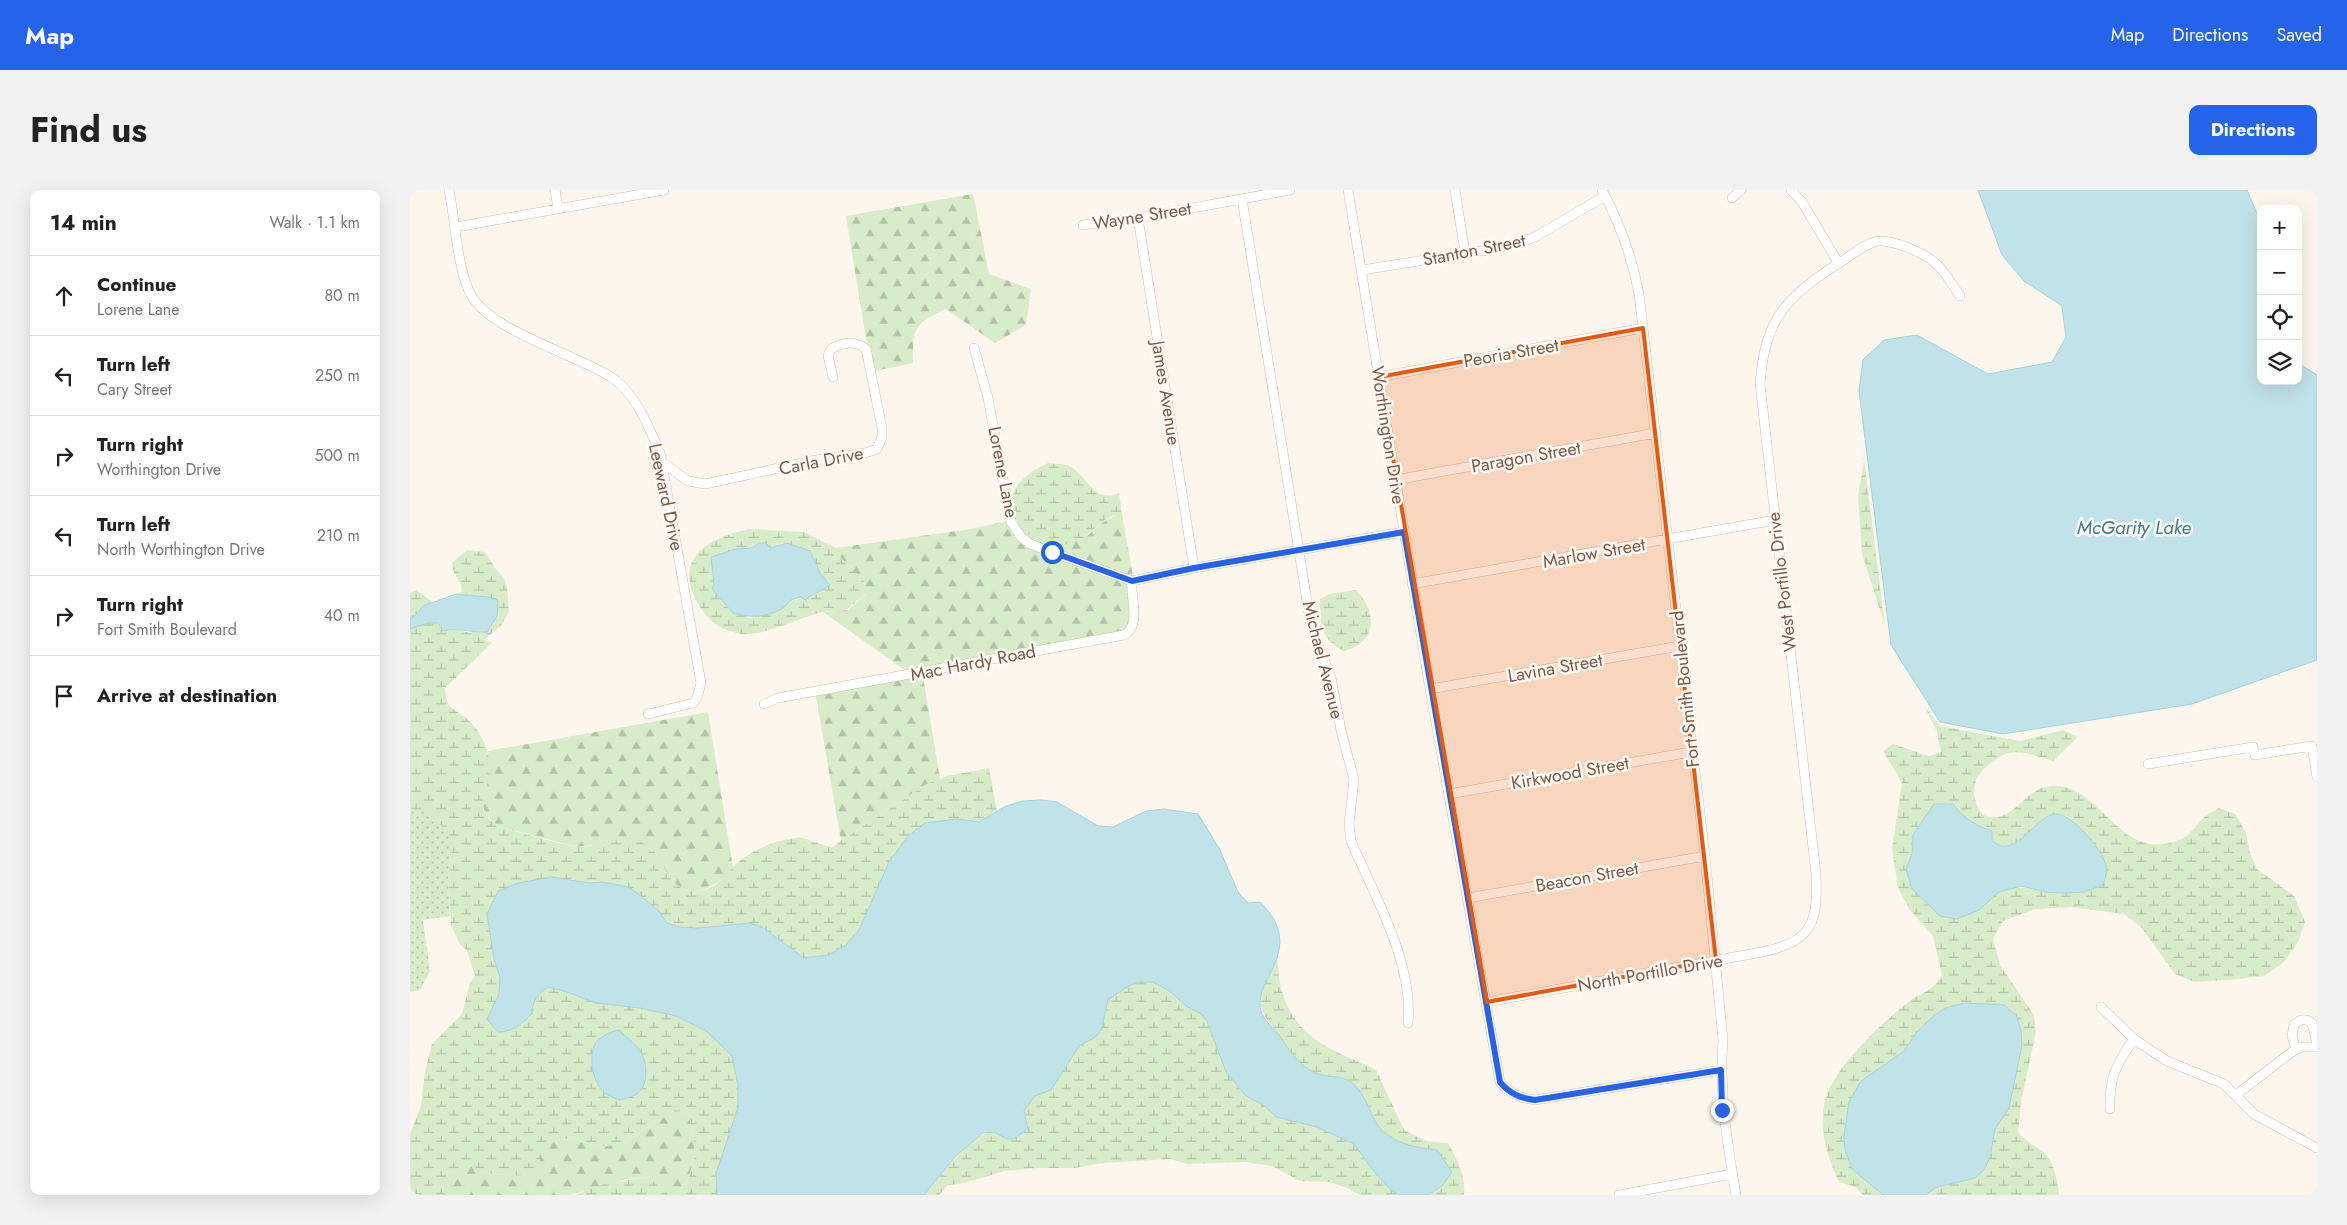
<!DOCTYPE html>
<meta charset="utf-8">
<style>
body{margin:0;font-family:Jost,sans-serif;background:#f2f2f2;color:#222}
.controls{position:absolute;right:15px;top:15px;display:grid;overflow:hidden;border-radius:10px;box-shadow:0 5px 20px #0002}
.controls button{width:45px;height:45px;display:grid;place-items:center;padding:0;border:0;border-bottom:1px solid #e0e0e0;background:#fff;color:#222;font:25px sans-serif}
.stop{position:absolute;width:15px;height:15px;margin:-11px;border:4px solid #2563eb;border-radius:50%;background:#fff}
.stop.end{background:#2563eb;border-color:#fff;box-shadow:0 1px 5px #0008}
.list{margin:0;padding:0;list-style:none}
h2{display:flex;justify-content:space-between;align-items:center;height:65px;margin:0;padding:0 20px;font-size:21px}
h2 small{font-size:16px;font-weight:400;color:#767676}
.list li{display:grid;grid-template-columns:32px 1fr auto;gap:15px;align-items:center;box-sizing:border-box;height:80px;padding:0 20px;border-top:1px solid #e0e0e0}
.list b{display:block;font-size:19px;white-space:nowrap}
.list p{margin:0;font-size:16px;white-space:nowrap;color:#767676}
.list em{font-size:16px;font-style:normal;color:#767676}
.icon{flex:none;width:28px;height:28px;fill:none;stroke:currentColor;stroke-width:2;stroke-linecap:round;stroke-linejoin:round}
.map{position:relative;flex:none;width:1907px;height:1005px;overflow:hidden;border-radius:10px}
header{display:flex;align-items:center;gap:30px;box-sizing:border-box;height:70px;padding:0 25px;background:#2563eb;color:#fff}
header strong{font-size:24px}
nav{display:flex;gap:28px;margin-inline-start:auto;font-size:18px}
.intro{display:flex;align-items:center;justify-content:space-between;box-sizing:border-box;height:120px;padding:0 30px}
h1{margin:0;font-size:35px}
.button{padding:12px 22px;border-radius:10px;background:#2563eb;color:#fff;font-size:18px;font-weight:700}
main{display:flex;gap:30px;padding:0 30px}
aside{flex:1;background:#fff;border-radius:10px;box-shadow:0 5px 20px #0002}
.map>svg:first-child{display:block}
.grass{fill:url(#grass-dots)}
.forest{fill:url(#forest-firs)}
.wetland{fill:url(#wetland-marsh);fill-rule:evenodd}
.water{fill:#bfe3e8;stroke:#a5d3da}
.lines{fill:none;stroke-linecap:round;stroke-linejoin:round}
.minor-casing{stroke:#d1beb0;stroke-width:10}
.minor{stroke:#fff;stroke-width:9}
.route{stroke:#2563eb;stroke-width:6}
.marked{fill:#e8590c;fill-opacity:0.2;stroke:#e8590c;stroke-width:4;stroke-linejoin:round}
.labels{text-anchor:middle;stroke-width:5;stroke-linejoin:round;paint-order:stroke}
.street-label{font-size:18px;fill:#7a5c4d;stroke:#fffaf3}
.water-label{font-size:19px;font-style:italic;fill:#437c86;stroke:#fffaf3}
</style>
<header>
<strong>Map</strong>
<nav><a>Map</a><a>Directions</a><a>Saved</a></nav>
</header>
<div class="intro"><h1>Find us</h1><a class="button">Directions</a></div>
<main>
<aside>
<h2>14 min<small>Walk · 1.1 km</small></h2>
<ul class="list">
<li><svg class="icon" aria-label="ahead" viewBox="0 0 24 24"><path d="M12 20V5M6 11l6-6 6 6"/></svg><div><b>Continue</b><p>Lorene Lane</p></div><em>80 m</em></li>
<li><svg class="icon" aria-label="left" viewBox="0 0 24 24"><path d="M17 20v-9H6M10 6l-5 5 5 5"/></svg><div><b>Turn left</b><p>Cary Street</p></div><em>250 m</em></li>
<li><svg class="icon" aria-label="right" viewBox="0 0 24 24"><path d="M7 20v-9h11M14 6l5 5-5 5"/></svg><div><b>Turn right</b><p>Worthington Drive</p></div><em>500 m</em></li>
<li><svg class="icon" aria-label="left" viewBox="0 0 24 24"><path d="M17 20v-9H6M10 6l-5 5 5 5"/></svg><div><b>Turn left</b><p>North Worthington Drive</p></div><em>210 m</em></li>
<li><svg class="icon" aria-label="right" viewBox="0 0 24 24"><path d="M7 20v-9h11M14 6l5 5-5 5"/></svg><div><b>Turn right</b><p>Fort Smith Boulevard</p></div><em>40 m</em></li>
<li><svg class="icon" aria-label="arrive" viewBox="0 0 24 24"><path d="M6 21V4h12l-3 4 3 4H6"/></svg><div><b>Arrive at destination</b></div></li>
</ul>
</aside>
<div class="map">
<svg width="1907" height="1005" viewBox="0 0 1907 1005">
<defs>
<pattern id="grass-dots" width="8" height="8" patternUnits="userSpaceOnUse" patternTransform="scale(1.25)"><rect width="8" height="8" fill="#d8ecc9"/><path d="M2 2h.1M6 6h.1" fill="none" stroke="#b4c2a5" stroke-width="1.8" stroke-linecap="round"/></pattern>
<pattern id="forest-firs" width="22" height="20" patternUnits="userSpaceOnUse" patternTransform="scale(1.25)"><rect width="22" height="20" fill="#d8ecc9"/><path d="M5 1l3.5 6h-7zM16 11l3.5 6h-7z" fill="#b4c2a5"/></pattern>
<pattern id="wetland-marsh" width="20" height="14" patternUnits="userSpaceOnUse" patternTransform="scale(1.25)"><rect width="20" height="14" fill="#d8ecc9"/><path d="M1 5h8M5 5V1M11 12h8M15 12V8" fill="none" stroke="#b4c2a5"/></pattern>
</defs>
<rect width="100%" height="100%" fill="#fdf6ec"/>
<path class="grass" d="M 0,619 L 19,621 L 42,648 L 42,661 L 38,683 L 40,726 L 13,730 L 20,781 L 10,800 L 0,802 Z"/>
<path class="forest" d="M 563,4 L 579,84 L 621,99 L 616,135 L 585,153 L 536,119 C 503,134 503,138 503,173 L 465,181 L 457,155 L 436,26 Z
M 708,324 L 712,324 L 723,386 L 621,350 L 613,344 L 605,330 L 610,337 L 677,346 L 692,333 Z
M 597,331 L 608,350 L 619,358 L 718,394 L 720,434 L 713,441 L 496,481 L 413,422 L 438,420 L 455,405 C 452,398 449,390 445,383 C 440,374 430,373 426,358 L 560,339 Z
M 513,486 L 530,589 L 517,594 L 431,651 L 406,506 Z
M 298,522 L 323,678 C 309,694 286,711 265,694 C 257,686 251,673 246,664 L 183,655 L 167,657 L 87,636 L 75,623 L 72,611 L 80,583 L 78,561 Z
M 265,920 L 278,924 C 288,954 287,979 268,1005 L 259,1005 L 240,988 L 216,989 L 159,1005 L 35,1005 L 33,995 L 38,982 L 59,975 L 82,984 L 112,986 L 140,952 L 161,948 L 189,957 L 213,953 Z"/>
<path class="wetland" d="M 1452,254 L 1475,435 L 1452,364 L 1448,305 L 1454,272 Z
M 638,273 C 644,274 651,274 657,275 C 675,281 684,316 709,303 L 712,324 C 691,325 679,350 659,354 C 632,358 600,341 602,311 C 602,293 623,280 638,273 Z
M 339,339 L 394,342 L 426,358 C 430,375 458,385 456,400 C 455,406 452,407 447,411 C 432,425 431,419 413,422 C 390,427 355,446 332,444 C 325,443 312,439 307,435 C 290,424 272,391 282,372 C 292,351 319,344 339,339 ZM 372,353 C 402,354 400,379 419,392 L 410,402 L 400,408 L 381,410 L 375,417 L 365,422 L 339,428 L 319,419 L 302,399 L 304,394 L 302,381 L 326,359 L 335,360 L 344,355 L 362,358 Z
M 57,360 L 75,362 L 85,378 L 94,388 L 97,397 L 99,421 L 91,436 L 74,450 L 82,453 L 35,498 C 36,520 43,517 57,529 C 66,536 74,550 77,561 C 79,566 81,577 80,583 C 79,596 68,609 75,623 C 77,627 84,634 88,636 C 95,639 162,657 168,657 C 190,657 215,643 235,654 C 254,665 257,699 281,701 C 308,703 314,683 331,670 C 347,658 366,650 386,648 C 397,646 409,656 422,657 L 517,594 L 537,586 L 579,578 L 587,621 L 569,632 L 548,629 L 498,646 L 479,672 L 449,740 L 436,755 L 418,765 L 394,768 L 352,737 L 340,733 L 288,738 L 269,737 L 257,733 L 249,721 L 220,698 L 192,692 L 179,693 L 161,689 L 77,724 L 84,769 L 90,787 L 89,804 L 77,829 L 94,842 L 112,835 L 122,825 C 122,812 127,804 138,797 L 157,802 L 186,813 L 230,818 L 266,826 L 296,841 L 322,866 L 328,895 L 328,917 L 306,984 L 307,1005 L 268,1005 C 287,979 288,954 278,924 L 265,920 L 213,953 L 189,957 L 161,948 L 140,952 L 129,966 L 132,976 L 128,983 L 112,986 L 82,984 L 59,975 L 38,982 L 33,995 L 35,1005 L 0,1005 L 0,944 L 11,916 L 15,881 L 22,854 L 52,824 L 60,793 L 65,786 L 57,761 L 50,754 L 41,736 L 38,683 L 42,661 L 42,648 L 19,622 L 0,619 L 0,439 L 18,433 L 28,433 L 33,441 L 43,439 L 61,443 L 77,407 L 47,404 L 52,402 C 52,390 43,387 42,373 ZM 209,840 C 226,858 235,862 236,889 L 185,887 L 181,868 L 185,854 Z
M 6,400 L 24,413 C 13,416 9,423 0,428 L 0,403 Z
M 946,400 C 968,423 967,452 934,461 C 910,449 910,434 910,409 L 919,404 Z
M 1515,517 L 1530,536 L 1610,551 L 1653,540 L 1668,547 L 1643,571 C 1630,567 1612,560 1598,563 C 1593,564 1588,568 1584,571 C 1562,584 1558,605 1573,625 C 1577,626 1584,628 1588,627 C 1608,623 1618,598 1640,596 C 1692,591 1709,677 1771,649 C 1781,645 1787,633 1796,626 C 1799,623 1805,621 1809,618 L 1825,624 L 1836,643 L 1840,663 L 1847,679 L 1884,706 L 1895,732 L 1888,752 L 1874,772 L 1854,786 L 1817,790 L 1784,792 L 1765,784 L 1731,737 L 1714,724 L 1661,717 L 1625,719 L 1593,731 L 1583,749 L 1590,775 L 1624,825 L 1626,842 L 1611,912 L 1608,942 C 1615,951 1623,955 1632,961 C 1644,970 1648,992 1649,1005 L 1515,1005 L 1527,997 L 1565,988 L 1580,967 L 1585,939 L 1591,929 L 1607,882 L 1594,815 L 1555,813 L 1535,818 L 1522,827 L 1507,842 L 1494,861 L 1451,891 L 1435,932 L 1468,1002 L 1473,1005 L 1453,1005 L 1445,997 L 1429,992 C 1418,968 1409,942 1414,915 C 1420,880 1470,835 1497,813 C 1511,801 1520,805 1532,785 L 1523,746 L 1500,720 L 1488,698 L 1482,659 L 1492,593 L 1473,561 L 1483,554 L 1519,566 L 1531,562 L 1527,542 ZM 1524,614 L 1543,614 C 1554,629 1565,635 1582,641 L 1582,651 C 1597,662 1612,650 1623,638 L 1693,695 C 1675,702 1659,704 1639,702 C 1620,701 1609,692 1589,702 C 1582,706 1575,715 1569,720 L 1496,679 L 1502,664 L 1503,645 Z
M 868,765 C 866,802 881,836 914,855 C 930,865 949,871 966,880 L 994,940 L 1016,951 L 1038,953 C 1047,969 1056,986 1054,1005 L 1018,1005 L 1032,996 L 1027,960 C 1003,958 973,951 962,927 C 957,915 952,899 940,891 C 928,883 909,888 896,879 C 885,871 849,824 850,811 C 851,801 864,776 868,765 Z
M 728,792 L 743,792 L 751,796 L 776,816 L 791,823 L 797,831 L 816,882 L 835,905 L 856,917 L 866,927 L 907,937 L 944,954 L 965,983 L 981,1000 L 989,1005 L 950,1005 L 937,998 L 919,992 L 890,991 L 862,976 L 835,972 L 777,974 L 760,969 L 694,973 L 664,978 L 627,978 L 594,981 L 555,993 L 538,995 L 529,1005 L 514,1005 C 530,990 560,943 582,942 C 589,942 595,949 603,949 L 617,933 L 614,921 L 625,906 L 641,899 L 669,856 L 684,848 L 691,841 L 698,810 L 717,797 Z
M 240,988 L 259,1005 L 166,1005 C 188,993 215,989 240,988 Z"/>
<path class="water" d="M 1568,0 L 1837,0 L 1851,33 L 1851,191 L 1888,191 L 1888,173 L 1907,185 L 1907,470 L 1782,514 L 1593,544 L 1530,532 L 1481,455 L 1449,201 L 1453,170 L 1474,150 L 1507,145 L 1578,184 L 1642,172 L 1656,147 L 1652,116 L 1614,91 L 1592,65 Z
M 349,353 L 356,353 L 360,358 L 377,353 L 400,361 L 410,383 L 420,395 L 395,410 L 390,407 L 381,410 C 378,412 376,416 373,418 C 356,428 340,428 323,423 L 302,399 L 304,394 L 301,367 L 326,359 L 341,358 Z
M 46,404 L 77,407 L 88,410 L 87,426 L 77,442 C 62,443 47,437 33,441 L 28,433 L 18,433 L 0,439 L 0,428 L 7,424 L 13,416 Z
M 631,610 L 647,612 L 688,636 L 703,637 L 736,621 L 754,619 L 788,624 L 809,658 L 828,702 L 838,713 L 850,712 C 900,761 838,791 852,824 C 855,831 864,839 869,845 C 881,861 890,880 912,885 C 921,887 933,886 941,892 C 953,901 957,915 963,927 C 973,951 1003,958 1027,960 L 1042,982 L 1032,996 L 1018,1005 L 989,1005 L 981,1000 L 965,983 L 944,954 L 907,937 L 866,927 L 856,917 L 835,905 L 816,882 L 797,831 L 791,824 L 776,816 L 759,801 L 743,792 L 728,792 L 717,797 L 698,810 L 691,841 L 684,848 L 669,856 L 641,900 L 625,906 L 614,921 L 618,939 L 603,949 L 597,949 L 584,942 L 573,943 L 547,965 L 514,1005 L 307,1005 L 306,984 L 328,917 L 328,895 L 322,866 L 296,841 L 266,826 L 230,818 L 186,813 L 157,802 L 138,797 C 127,804 122,812 122,824 C 113,834 102,842 88,842 L 77,829 L 89,804 L 90,787 L 84,769 L 77,724 L 88,701 L 108,693 L 142,687 L 179,693 L 192,692 L 209,695 L 220,698 L 232,707 L 249,721 L 257,733 L 269,737 L 288,738 L 340,733 L 352,737 L 394,768 L 418,765 L 436,755 L 449,740 L 479,672 L 498,646 L 515,633 L 548,629 L 569,632 L 596,616 L 613,611 Z
M 1524,614 L 1543,614 C 1554,629 1565,635 1582,641 L 1582,651 C 1606,670 1622,630 1643,624 C 1660,620 1697,664 1697,680 C 1697,684 1694,690 1693,695 L 1674,702 L 1653,703 L 1636,702 L 1611,696 L 1589,702 L 1569,720 L 1547,729 L 1530,726 L 1502,699 L 1496,679 L 1502,664 L 1503,645 Z
M 1555,813 L 1594,815 L 1606,825 L 1611,840 L 1612,855 L 1599,918 L 1585,939 L 1580,967 L 1574,980 L 1565,988 L 1527,997 L 1515,1005 L 1473,1005 L 1442,979 L 1435,960 L 1434,946 L 1439,912 L 1451,891 L 1494,861 L 1507,842 L 1522,827 L 1535,818 Z
M 209,840 C 215,847 224,852 229,859 C 237,869 239,891 230,901 C 225,907 216,908 209,910 C 204,908 199,906 195,903 C 183,894 178,867 185,854 C 190,846 200,842 209,840 Z"/>
<g class="lines">
<defs>
<path id="minor" d="M 39,0 C 45,30 47,74 59,101 C 76,141 168,164 204,189 C 226,205 240,239 250,263 L 291,493 L 287,508 L 283,513 L 238,524
M 145,0 L 148,18
M 938,0 L 1020,499 L 1090,892 C 1100,904 1110,908 1125,910 L 1311,880
M 1045,0 L 1055,63
M 1192,0 C 1210,33 1222,67 1229,104 L 1295,666 L 1313,850 C 1309,905 1317,951 1326,1005
M 1381,0 L 1392,12 L 1429,74
M 1322,8 L 1331,0
M 832,9 L 901,436 L 921,488 L 932,545 L 944,589 L 939,634 L 941,651 C 964,705 1004,773 998,833
M 728,28 L 784,378
M 673,35 L 728,28 L 880,0
M 46,37 L 254,0
M 952,80 L 1090,58 L 1125,47 L 1195,6
M 564,158 L 578,208 L 601,332 L 611,347 L 620,354 L 722,391
M 969,187 L 1233,138
M 252,272 L 278,291 L 295,294 L 406,270 L 455,263 L 467,259 L 472,247 L 472,238 L 456,159 C 444,150 434,152 421,159 L 418,166 L 423,187
M 985,290 L 1246,243
M 722,391 L 784,378 L 993,342
M 1002,394 L 1365,330
M 1020,499 L 1270,456
M 354,514 L 368,508 L 714,445 C 732,435 720,408 722,391
M 1738,574 L 1843,557 L 1845,565 L 1902,556 L 1907,587
M 1039,604 L 1281,562
M 1058,708 L 1295,666
M 1077,812 L 1352,762 C 1403,751 1408,733 1406,684 L 1350,194 C 1355,126 1378,106 1432,71 C 1442,65 1457,52 1469,51 C 1483,50 1515,63 1525,73 C 1535,81 1543,96 1550,106
M 1691,817 L 1724,849 L 1757,871 L 1814,894 L 1844,924 L 1907,958
M 1886,859 L 1882,846 L 1884,835 C 1889,829 1896,828 1902,833 L 1907,854
M 1826,905 L 1883,861 L 1892,857 L 1907,857
M 1700,919 C 1699,888 1706,874 1724,849
M 1209,1005 L 1322,984"/>
</defs>
<use href="#minor" class="minor-casing"/>
<use href="#minor" class="minor"/>
</g>
<g class="lines">
<path class="route" d="M 642,362 L 722,391 L 784,378 L 994,342 L 1090,892 C 1100,904 1110,908 1125,910 L 1311,880 L 1312,920"/>
</g>
<path class="marked" d="M 1233,138 L 1306,770 L 1077,812 L 969,187 Z"/>
<g class="labels">
<g class="street-label">
<text transform="translate(732 26) rotate(-9)" y="6">Wayne Street</text>
<text transform="translate(1064 60) rotate(-11)" y="6">Stanton Street</text>
<text transform="translate(1101 163) rotate(-10)" y="6">Peoria Street</text>
<text transform="translate(756 203) rotate(81)" y="6">James Avenue</text>
<text transform="translate(978 245) rotate(81)" y="6">Worthington Drive</text>
<text transform="translate(1116 267) rotate(-10)" y="6">Paragon Street</text>
<text transform="translate(411 271) rotate(-11)" y="6">Carla Drive</text>
<text transform="translate(593 282) rotate(79)" y="6">Lorene Lane</text>
<text transform="translate(256 307) rotate(78)" y="6">Leeward Drive</text>
<text transform="translate(1184 363) rotate(-10)" y="6">Marlow Street</text>
<text transform="translate(1372 392) rotate(-97)" y="6">West Portillo Drive</text>
<text transform="translate(913 470) rotate(76)" y="6">Michael Avenue</text>
<text transform="translate(563 473) rotate(-11)" y="6">Mac Hardy Road</text>
<text transform="translate(1145 478) rotate(-10)" y="6">Lavina Street</text>
<text transform="translate(1275 499) rotate(-96)" y="6">Fort Smith Boulevard</text>
<text transform="translate(1160 583) rotate(-10)" y="6">Kirkwood Street</text>
<text transform="translate(1177 687) rotate(-10)" y="6">Beacon Street</text>
<text transform="translate(1240 783) rotate(-10)" y="6">North Portillo Drive</text>
</g>
<g class="water-label">
<text x="1724" y="344">McGarity Lake</text>
</g>
</g>
</svg>
<div class="controls">
<button>+</button>
<button>−</button>
<button><svg class="icon" aria-label="locate" viewBox="0 0 24 24"><circle cx="12" cy="12" r="6"/><path d="M12 2v4M12 18v4M2 12h4M18 12h4"/></svg></button>
<button><svg class="icon" aria-label="layers" viewBox="0 0 24 24"><path d="M12 4l9 5-9 5-9-5zM3 14l9 5 9-5"/></svg></button>
</div>
<div class="stop" style="left:642px;top:362px"></div>
<div class="stop end" style="left:1312px;top:920px"></div>
</div>
</main>
